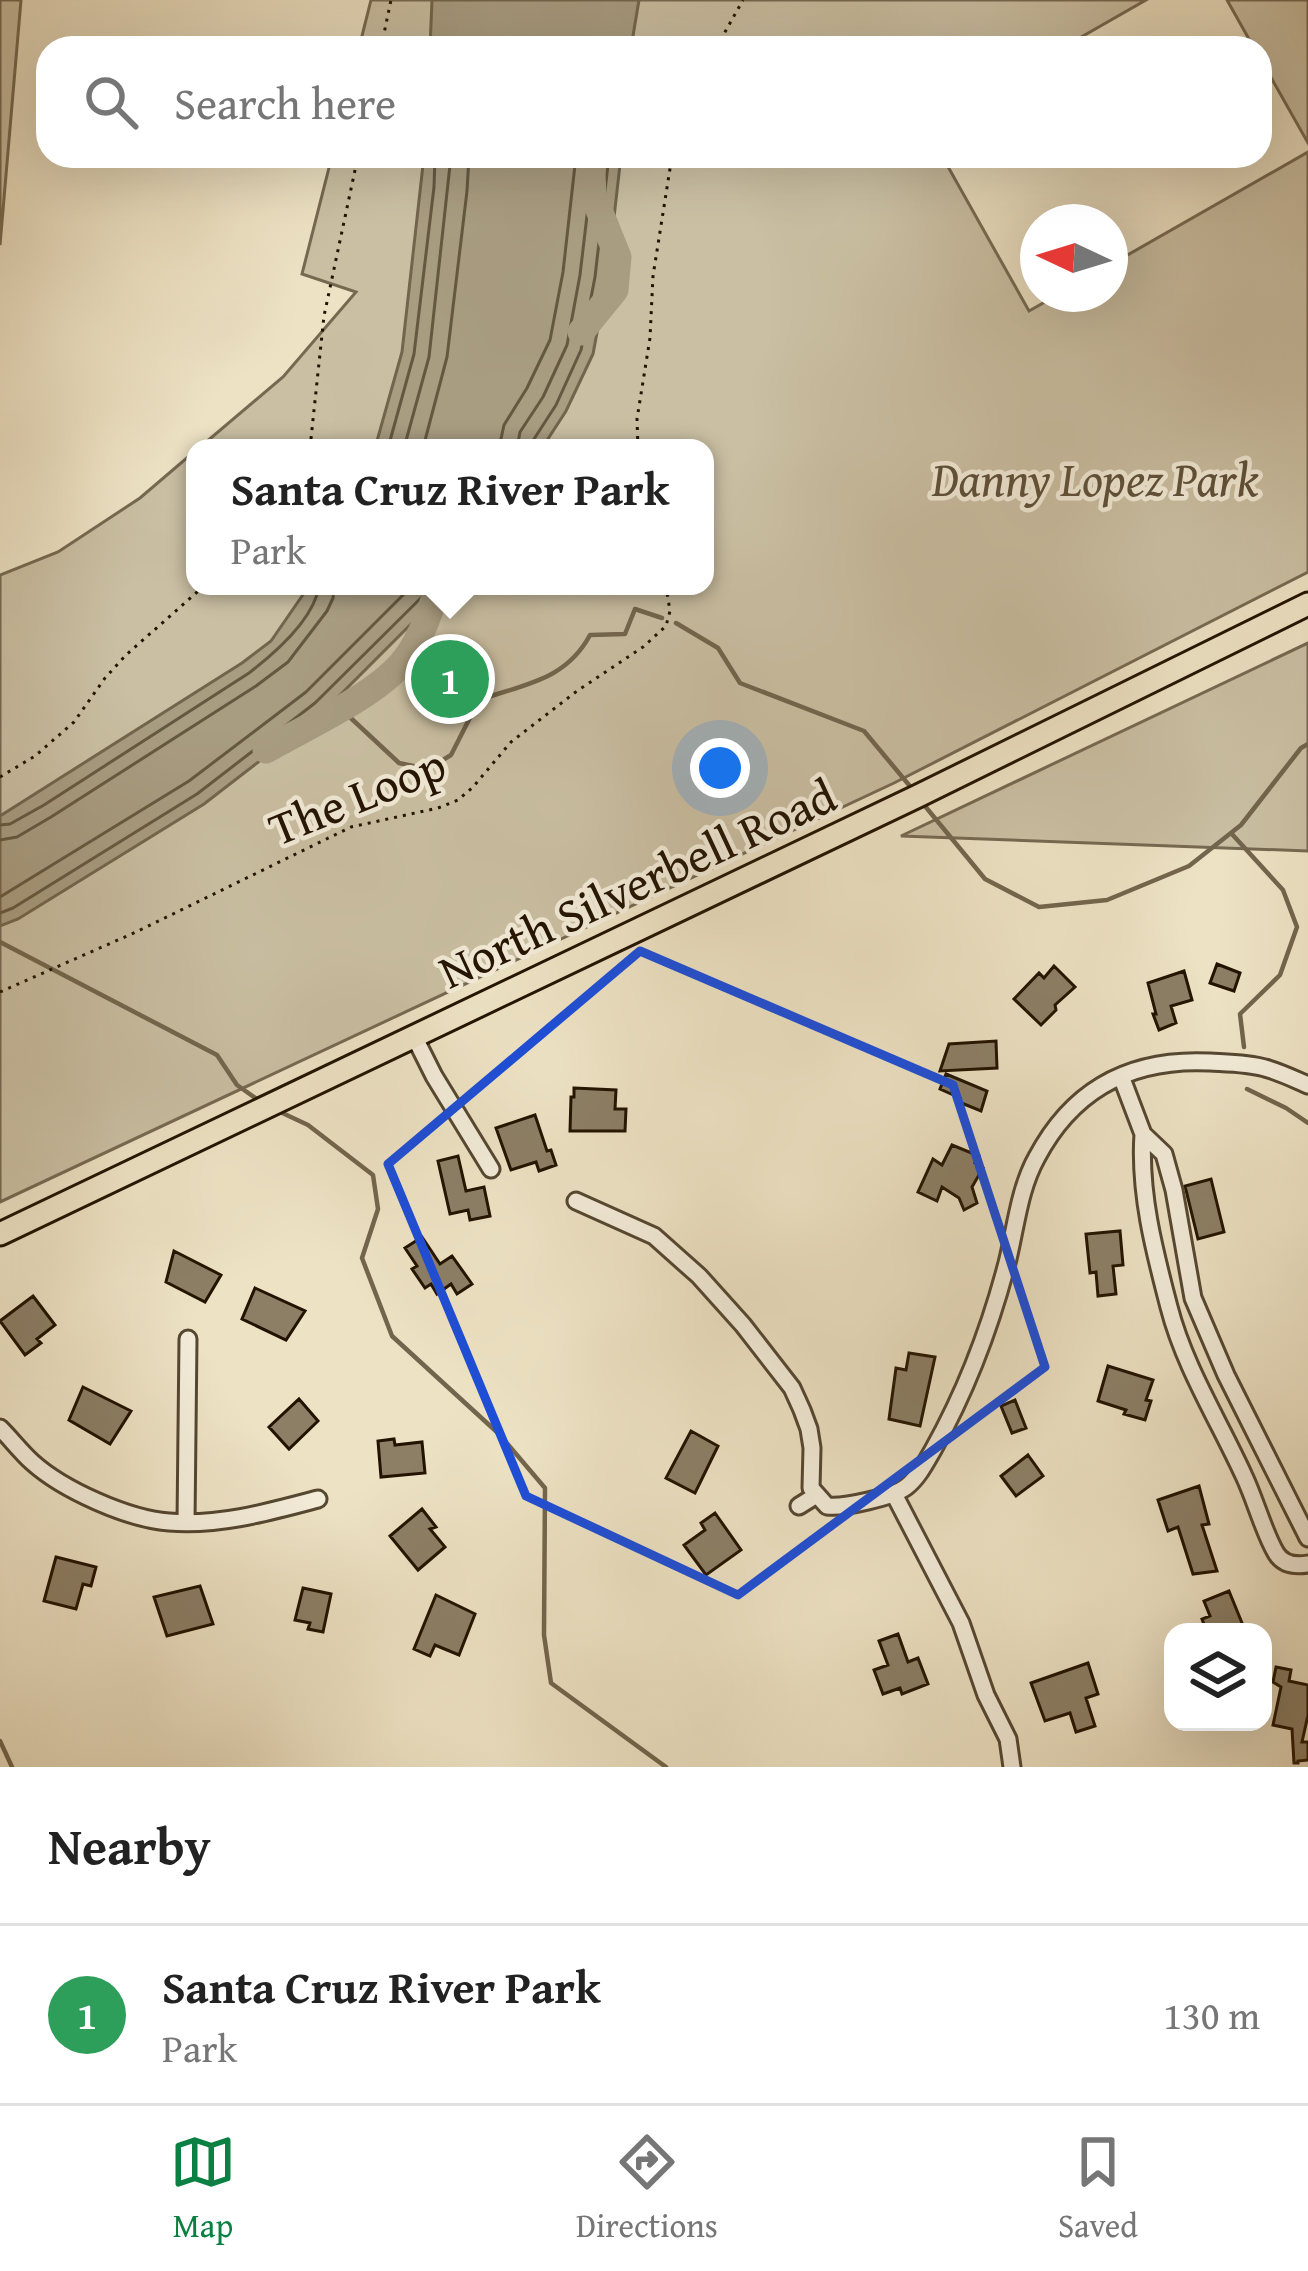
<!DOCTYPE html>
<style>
body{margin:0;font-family:"Gentium Book Plus",serif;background:#f2f2f2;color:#222}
.controls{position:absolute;right:36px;bottom:36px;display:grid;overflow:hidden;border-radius:24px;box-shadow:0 12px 48px #0002}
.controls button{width:108px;height:108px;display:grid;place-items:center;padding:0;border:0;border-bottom:3px solid #e0e0e0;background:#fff;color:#222;font:60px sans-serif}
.compass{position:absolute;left:1020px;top:204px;width:108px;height:108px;border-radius:50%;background:#fff;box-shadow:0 12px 48px #0002;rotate:274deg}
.you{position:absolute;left:720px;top:768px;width:42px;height:42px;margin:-30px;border:9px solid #fff;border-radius:50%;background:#1a73e8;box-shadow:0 0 0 18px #1a73e833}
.badge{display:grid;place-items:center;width:78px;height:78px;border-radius:50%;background:#0b8043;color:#fff;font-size:39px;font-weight:700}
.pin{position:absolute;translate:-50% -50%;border:6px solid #fff;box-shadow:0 3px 12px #0006}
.popup{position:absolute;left:186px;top:439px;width:528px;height:156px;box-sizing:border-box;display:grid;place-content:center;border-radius:24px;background:#fff;filter:drop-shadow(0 3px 9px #0005);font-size:39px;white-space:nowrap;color:#767676}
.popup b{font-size:45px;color:#222}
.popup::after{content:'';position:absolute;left:50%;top:100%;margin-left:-24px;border:24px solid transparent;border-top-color:#fff}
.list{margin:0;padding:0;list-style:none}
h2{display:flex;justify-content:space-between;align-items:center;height:156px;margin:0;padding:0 48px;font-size:51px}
h2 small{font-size:39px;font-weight:400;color:#767676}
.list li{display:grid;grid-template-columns:78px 1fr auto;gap:36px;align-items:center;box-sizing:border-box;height:180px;padding:0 48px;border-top:3px solid #e0e0e0}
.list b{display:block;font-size:45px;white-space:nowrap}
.list p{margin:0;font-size:39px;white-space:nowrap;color:#767676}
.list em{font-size:39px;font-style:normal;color:#767676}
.icon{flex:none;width:66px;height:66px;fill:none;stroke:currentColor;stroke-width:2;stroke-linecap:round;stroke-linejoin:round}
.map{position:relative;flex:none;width:1308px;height:1767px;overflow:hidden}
.search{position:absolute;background:#fff;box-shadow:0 12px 48px #0002;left:36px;right:36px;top:36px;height:132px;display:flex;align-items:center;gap:30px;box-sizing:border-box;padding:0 42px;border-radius:36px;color:#767676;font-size:45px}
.sheet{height:336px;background:#fff}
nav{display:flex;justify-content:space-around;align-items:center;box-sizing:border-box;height:168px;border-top:3px solid #e0e0e0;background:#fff;font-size:33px;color:#767676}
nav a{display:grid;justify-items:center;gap:6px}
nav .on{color:#0b8043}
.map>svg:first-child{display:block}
.green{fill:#cabfa3;stroke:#766952;stroke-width:3}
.water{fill:#a89c81;stroke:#72654d;stroke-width:3}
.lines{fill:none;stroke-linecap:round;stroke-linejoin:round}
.shore{stroke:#655840;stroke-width:3}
.stream{stroke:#72654d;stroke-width:4.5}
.river{stroke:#a89c81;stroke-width:27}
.building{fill:#8c7f66;stroke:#221300;stroke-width:3}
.minor-casing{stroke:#554731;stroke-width:21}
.major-casing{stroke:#221300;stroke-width:27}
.path{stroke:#221300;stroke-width:3;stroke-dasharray:3 6;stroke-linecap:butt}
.minor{stroke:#f3ecd9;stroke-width:15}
.major{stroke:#ede2c4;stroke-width:21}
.marked{fill:none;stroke:#1d4ed8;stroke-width:9;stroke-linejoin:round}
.labels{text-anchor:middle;stroke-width:9;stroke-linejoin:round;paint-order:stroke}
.park-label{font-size:48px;font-style:italic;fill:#5d4f39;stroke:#f3ecd9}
.street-label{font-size:48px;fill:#221300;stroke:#f3ecd9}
</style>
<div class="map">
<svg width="1308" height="1767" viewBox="0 0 1308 1767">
<rect width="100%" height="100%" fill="#ede2c4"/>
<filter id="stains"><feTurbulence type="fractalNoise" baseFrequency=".00167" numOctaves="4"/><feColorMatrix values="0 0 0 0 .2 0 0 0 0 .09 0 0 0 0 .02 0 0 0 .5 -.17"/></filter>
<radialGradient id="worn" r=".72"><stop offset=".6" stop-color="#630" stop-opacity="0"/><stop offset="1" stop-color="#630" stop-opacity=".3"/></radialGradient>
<path class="green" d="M 0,0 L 21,0 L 0,245 Z
M 371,0 L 1146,0 L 1062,48 L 359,48 Z
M 1227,0 L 1308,0 L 1308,143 L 1260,58 L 1260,48 L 1254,48 Z
M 1308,152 L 1308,572 L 894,783 L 0,1202 L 0,575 L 58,552 L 140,498 L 195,451 L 195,586 L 705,586 L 705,448 L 199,448 L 283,377 L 356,292 L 302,274 L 332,156 L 942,156 L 1029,311 L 1059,294 L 1110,294 L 1110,265 Z
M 1308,643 L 1308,851 L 901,836 Z"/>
<path class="water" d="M 432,0 L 639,0 L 631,48 L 430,48 Z
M 424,156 L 621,156 L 607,279 L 593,354 L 566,411 L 542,448 L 375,448 L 402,352 Z
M 309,586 L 449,586 L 323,712 L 204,804 L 18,919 L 0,926 L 0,816 L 242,663 L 271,641 Z"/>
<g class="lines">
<path class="shore" d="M 388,448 L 414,354 L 434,187 L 435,156
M 404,448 L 429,357 L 451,156
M 423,448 L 447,357 L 467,191 L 469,156
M 499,448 L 504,425 L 527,388 L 550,340 L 563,272 L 576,156
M 517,448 L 520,432 L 543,397 L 567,345 L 580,275 L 594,156
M 532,448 L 534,439 L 556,405 L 581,350 L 595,277 L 609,156
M 0,825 L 10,824 L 44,805 L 249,673 C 275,653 314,619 319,586
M 0,840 L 17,837 L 51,817 L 256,686 L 288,662 L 327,611 L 333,598 L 334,586
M 0,897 L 189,781 L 306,692 L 412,586
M 0,913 L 13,908 L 197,794 L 315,703 L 433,586"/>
<path class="stream" d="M 676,623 L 718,648 L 740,683 L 864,731 L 914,791
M 340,708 L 399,763 L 428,769 L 451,755 L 479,700 C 525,684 566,680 590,635 L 625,634 L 635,609 L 662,618
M 920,800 L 985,879 L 1039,907 L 1107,900 L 1189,866 L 1241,825 L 1301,748 L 1308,744
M 1231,833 L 1283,890 L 1297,927 L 1280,975 L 1240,1014 L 1244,1047
M 0,942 L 217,1055 L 237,1085 L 261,1102
M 1247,1089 L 1286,1108 L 1308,1123
M 276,1110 L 308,1125 L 373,1175 L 378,1209 L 362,1258 L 392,1336 L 499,1434 L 545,1488 L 544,1635 L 551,1683 L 666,1767
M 0,1741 L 12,1767"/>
<path class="river" d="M 581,332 L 615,290 L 618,257 L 593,195 L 591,156
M 266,750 C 306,727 373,697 402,663 C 421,641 429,612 439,586"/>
</g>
<path class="building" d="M 1217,964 L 1240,973 L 1234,991 L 1210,983 Z
M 1054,966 L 1075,987 L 1055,1005 L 1056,1010 L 1041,1025 L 1014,999 L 1039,973 L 1044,978 Z
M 1184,971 L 1192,1000 L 1171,1006 L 1176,1023 L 1159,1030 L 1153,1014 L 1156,1014 L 1148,983 Z
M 996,1041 L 997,1068 L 940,1071 L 949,1044 Z
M 946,1074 L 987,1091 L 981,1111 L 959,1102 L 960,1098 L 940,1089 Z
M 574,1088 L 616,1090 L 615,1109 L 626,1109 L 625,1131 L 570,1131 L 571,1097 L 574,1097 Z
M 535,1115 L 547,1151 L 551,1150 L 556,1165 L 539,1171 L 536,1162 L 511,1170 L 496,1128 Z
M 952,1145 L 979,1156 L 975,1163 L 983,1168 L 972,1187 L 977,1203 L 964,1210 L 959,1198 L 942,1187 L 937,1201 L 918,1192 L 933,1159 L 942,1165 Z
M 458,1156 L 466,1191 L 484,1187 L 490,1216 L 470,1220 L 468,1210 L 450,1214 L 438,1161 Z
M 1211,1179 L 1224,1232 L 1198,1239 L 1185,1186 Z
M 1120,1231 L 1123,1265 L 1113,1266 L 1116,1294 L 1098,1296 L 1096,1272 L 1090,1273 L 1086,1234 Z
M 422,1237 L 440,1264 L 452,1256 L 472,1284 L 457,1294 L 451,1284 L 437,1294 L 431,1284 L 425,1288 L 412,1269 L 417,1266 L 405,1248 Z
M 174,1251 L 221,1275 L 205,1302 L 166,1282 Z
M 255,1288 L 305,1311 L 286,1340 L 242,1319 Z
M 33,1296 L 55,1325 L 37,1339 L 41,1343 L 25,1355 L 0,1321 Z
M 909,1353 L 935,1357 L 920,1426 L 889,1419 L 896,1368 L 906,1370 Z
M 1108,1366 L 1153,1380 L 1146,1400 L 1151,1401 L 1145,1420 L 1124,1414 L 1126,1410 L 1098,1401 Z
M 83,1387 L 131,1411 L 110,1444 L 69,1420 Z
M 299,1399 L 318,1421 L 289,1449 L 269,1427 Z
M 1015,1400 L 1026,1428 L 1012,1433 L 1001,1406 Z
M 691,1431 L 718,1446 L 695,1493 L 666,1478 Z
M 394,1439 L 395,1445 L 422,1442 L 425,1473 L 381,1477 L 378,1441 Z
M 1028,1455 L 1043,1476 L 1016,1496 L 1001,1476 Z
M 1199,1486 L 1209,1524 L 1202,1525 L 1217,1571 L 1193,1574 L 1178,1527 L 1168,1531 L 1158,1500 Z
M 422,1509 L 436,1527 L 430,1529 L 445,1547 L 418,1570 L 390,1536 Z
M 715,1513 L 741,1550 L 706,1575 L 684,1545 L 705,1530 L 701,1523 Z
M 56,1557 L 96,1567 L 91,1586 L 83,1584 L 76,1609 L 44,1601 Z
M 200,1586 L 213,1624 L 167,1636 L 154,1597 Z
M 303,1588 L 331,1594 L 323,1632 L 308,1629 L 310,1623 L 295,1620 Z
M 1229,1591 L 1244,1628 L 1234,1632 L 1207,1632 L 1202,1619 L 1210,1616 L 1204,1601 Z
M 436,1595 L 475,1614 L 459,1655 L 435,1645 L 430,1656 L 414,1649 Z
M 898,1634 L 908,1662 L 918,1658 L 928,1684 L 902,1694 L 900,1688 L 883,1694 L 874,1670 L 888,1665 L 879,1641 Z
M 1088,1663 L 1098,1694 L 1086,1698 L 1095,1726 L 1076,1732 L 1070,1713 L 1045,1721 L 1031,1683 Z
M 1276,1667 L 1291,1670 L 1289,1681 L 1308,1685 L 1308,1715 L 1302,1742 L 1308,1742 L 1308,1760 L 1298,1761 L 1298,1763 L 1294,1763 L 1292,1729 L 1273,1725 L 1281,1687 L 1273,1682 Z"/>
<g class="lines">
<defs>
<path id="minor" d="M 414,1036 L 434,1076 L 491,1169
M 1121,1076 L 1143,1134 L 1164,1154 L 1174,1190 L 1193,1298 L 1226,1375 L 1308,1538
M 1143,1134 C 1139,1192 1154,1250 1169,1307 C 1184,1366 1219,1421 1244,1476 C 1255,1499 1264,1533 1276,1553 C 1283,1565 1296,1566 1308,1564
M 576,1201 L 654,1236 L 699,1276 L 743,1325 L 792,1388 L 802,1410 L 809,1429 L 812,1448 L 811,1488 L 827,1506 C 844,1508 893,1497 906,1487 C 918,1478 926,1462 933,1450 C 966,1391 990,1328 1007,1263 C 1016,1227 1019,1189 1037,1157 C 1074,1087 1133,1058 1210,1062 C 1228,1063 1248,1063 1265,1068 C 1280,1072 1294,1079 1308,1085
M 0,1428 C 11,1439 21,1452 32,1462 C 63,1490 128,1519 169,1522 C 220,1526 269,1512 318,1499
M 894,1494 L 961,1623 L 986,1695 L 1008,1739 L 1012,1767
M 799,1506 L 815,1496
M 186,1522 L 188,1339"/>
<path id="major" d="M 0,1234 L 918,796 L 1308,604"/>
</defs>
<use href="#minor" class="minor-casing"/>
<use href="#major" class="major-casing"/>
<path class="path" d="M 381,48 L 391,0
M 716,48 L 743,0
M 310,448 L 324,316 L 358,156
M 638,448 L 637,419 L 650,338 L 653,276 L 672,156
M 0,777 L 35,756 L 74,722 L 105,678 L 126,655 L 204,586
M 0,992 L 136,932 L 351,827 L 438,808 L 458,800 L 473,787 L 511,742 L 577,691 L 643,647 L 666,626 L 670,611 L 666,586"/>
<use href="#minor" class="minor"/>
<use href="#major" class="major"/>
</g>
<path class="marked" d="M 640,951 L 953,1085 L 1045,1367 L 738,1595 L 526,1496 L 388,1164 Z"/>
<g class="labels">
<g class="park-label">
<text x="1095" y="496">Danny Lopez Park</text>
</g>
<g class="street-label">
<text transform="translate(357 796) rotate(-22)" y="17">The Loop</text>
<text transform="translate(637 883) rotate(-25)" y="17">North Silverbell Road</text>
</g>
</g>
<rect width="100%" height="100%" filter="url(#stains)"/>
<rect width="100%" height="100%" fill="url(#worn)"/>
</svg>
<div class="controls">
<button><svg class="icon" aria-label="layers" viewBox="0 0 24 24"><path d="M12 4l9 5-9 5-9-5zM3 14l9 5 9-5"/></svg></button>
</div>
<svg class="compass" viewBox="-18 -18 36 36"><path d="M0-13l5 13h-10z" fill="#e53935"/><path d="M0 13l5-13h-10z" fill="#767676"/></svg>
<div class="you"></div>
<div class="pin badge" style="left:450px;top:679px;background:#2e9e5b">1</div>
<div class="popup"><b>Santa Cruz River Park</b>Park</div>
<div class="search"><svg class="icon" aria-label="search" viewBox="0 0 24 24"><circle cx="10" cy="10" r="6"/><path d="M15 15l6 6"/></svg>Search here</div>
</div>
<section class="sheet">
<h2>Nearby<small></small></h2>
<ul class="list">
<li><span class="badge" style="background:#2e9e5b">1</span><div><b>Santa Cruz River Park</b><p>Park</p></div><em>130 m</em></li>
</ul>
</section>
<nav>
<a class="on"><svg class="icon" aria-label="map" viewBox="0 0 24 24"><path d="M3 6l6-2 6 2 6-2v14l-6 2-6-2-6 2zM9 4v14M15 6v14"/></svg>Map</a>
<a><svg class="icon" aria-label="directions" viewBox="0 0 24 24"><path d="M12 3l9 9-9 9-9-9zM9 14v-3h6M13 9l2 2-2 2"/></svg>Directions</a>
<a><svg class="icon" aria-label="saved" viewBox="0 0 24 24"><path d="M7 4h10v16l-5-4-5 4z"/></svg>Saved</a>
</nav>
